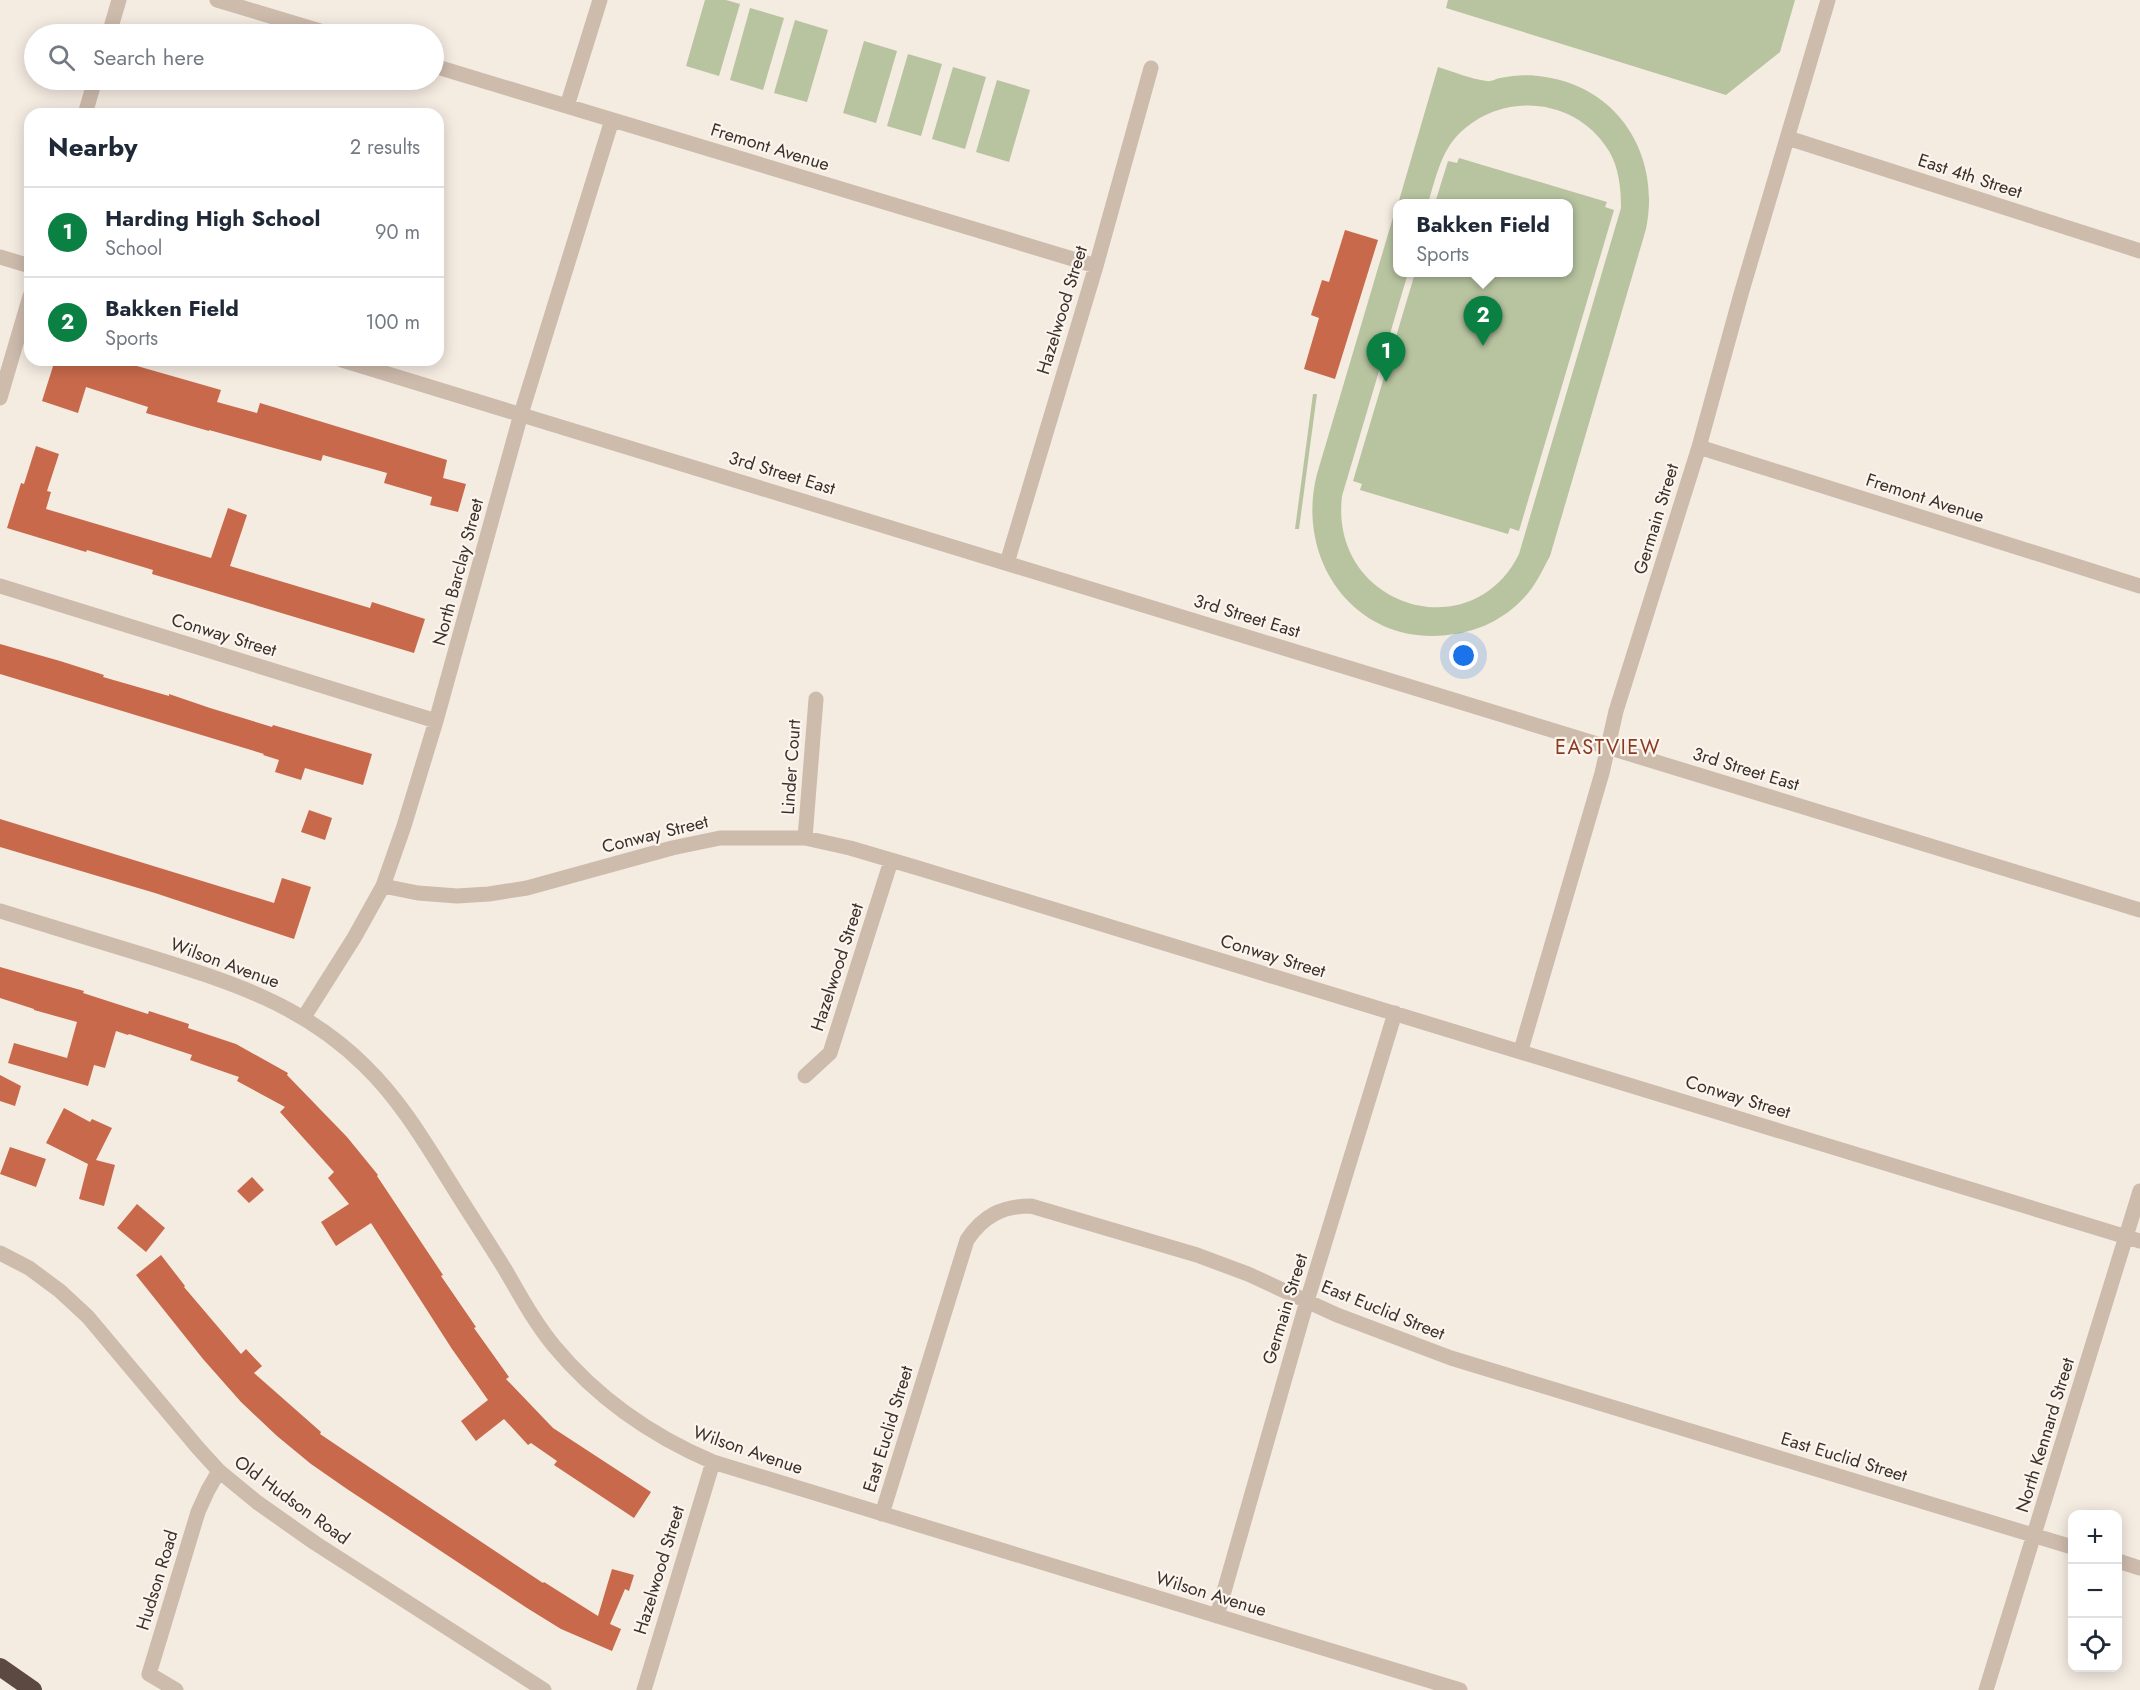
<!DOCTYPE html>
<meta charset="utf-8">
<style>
body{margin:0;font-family:Jost,sans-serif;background:#f6f6f7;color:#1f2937}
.controls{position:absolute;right:18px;bottom:18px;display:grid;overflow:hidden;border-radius:12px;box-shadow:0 3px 15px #0003}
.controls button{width:54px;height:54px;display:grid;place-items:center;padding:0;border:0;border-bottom:2px solid #e0e1e3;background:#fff;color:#1f2937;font:30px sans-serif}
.you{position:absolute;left:1464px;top:656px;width:21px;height:21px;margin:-15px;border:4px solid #fff;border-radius:50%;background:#1a73e8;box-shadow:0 0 0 9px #1a73e833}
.badge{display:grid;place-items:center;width:39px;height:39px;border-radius:50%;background:#0b8043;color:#fff;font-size:20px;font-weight:700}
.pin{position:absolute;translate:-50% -50px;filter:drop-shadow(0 2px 3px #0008)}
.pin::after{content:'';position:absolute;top:32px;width:21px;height:18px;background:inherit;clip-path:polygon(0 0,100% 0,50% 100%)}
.popup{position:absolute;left:1393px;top:199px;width:180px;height:78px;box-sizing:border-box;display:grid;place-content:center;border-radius:12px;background:#fff;filter:drop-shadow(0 2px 4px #0005);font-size:20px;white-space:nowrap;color:#747a83}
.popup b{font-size:22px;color:#1f2937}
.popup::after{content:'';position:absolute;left:50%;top:100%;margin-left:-12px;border:12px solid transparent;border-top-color:#fff}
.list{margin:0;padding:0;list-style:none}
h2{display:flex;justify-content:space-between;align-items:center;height:78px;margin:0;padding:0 24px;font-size:26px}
h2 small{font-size:20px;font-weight:400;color:#747a83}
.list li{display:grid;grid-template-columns:39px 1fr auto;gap:18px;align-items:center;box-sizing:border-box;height:90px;padding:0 24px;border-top:2px solid #e0e1e3}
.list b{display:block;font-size:22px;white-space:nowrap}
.list p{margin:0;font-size:20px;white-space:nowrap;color:#747a83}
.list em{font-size:20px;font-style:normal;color:#747a83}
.icon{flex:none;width:33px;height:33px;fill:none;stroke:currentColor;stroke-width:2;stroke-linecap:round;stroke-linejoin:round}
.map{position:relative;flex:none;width:2140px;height:1690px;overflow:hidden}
.search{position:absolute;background:#fff;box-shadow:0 3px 15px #0003;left:24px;top:24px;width:420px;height:66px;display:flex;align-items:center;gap:15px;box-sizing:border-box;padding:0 21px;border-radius:33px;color:#747a83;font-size:22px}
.panel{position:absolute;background:#fff;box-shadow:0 3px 15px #0003;left:24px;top:108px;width:420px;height:258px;border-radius:18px}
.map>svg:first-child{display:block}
.green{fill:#b8c4a0}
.building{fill:#c8694b}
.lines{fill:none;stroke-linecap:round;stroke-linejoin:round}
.minor{stroke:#cdbbac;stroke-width:15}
.tertiary{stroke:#cdbbac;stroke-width:15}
.motorway{stroke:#5c4a42;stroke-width:18}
.labels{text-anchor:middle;stroke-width:4.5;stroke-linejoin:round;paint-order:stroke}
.street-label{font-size:18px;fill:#3b302b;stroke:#fbf5ee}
.neighbourhood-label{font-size:20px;letter-spacing:1.5px;fill:#8c3b22;stroke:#fbf5ee}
</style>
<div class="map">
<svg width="2140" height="1690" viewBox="0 0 2140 1690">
<rect width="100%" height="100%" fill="#f4ebe1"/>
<path class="green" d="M 705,0 L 726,0 L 740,4 L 719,76 L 686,66 Z
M 1448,0 L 1795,0 L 1780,52 L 1726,95 L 1446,8 Z
M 750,8 L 784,18 L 763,90 L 730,80 Z
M 795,20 L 828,30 L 807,102 L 774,93 Z
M 864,41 L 897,51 L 876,123 L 843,113 Z
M 908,54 L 942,64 L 921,136 L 887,126 Z
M 953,67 L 986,77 L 965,149 L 932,139 Z
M 1438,67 C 1454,72 1471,79 1487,81 C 1491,82 1495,79 1500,78 C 1514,75 1530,74 1545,77 C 1620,88 1661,157 1646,229 L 1550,556 C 1544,567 1539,578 1532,588 C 1514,613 1485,630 1455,634 C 1359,650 1294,563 1317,474 L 1397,204 L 1398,272 L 1408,273 L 1342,496 C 1329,606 1471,651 1519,554 L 1621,208 C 1621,188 1619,168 1609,151 C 1576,96 1499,90 1456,137 C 1440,155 1435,181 1428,203 L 1398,204 Z
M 997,80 L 1030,90 L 1009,162 L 976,152 Z
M 1459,158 L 1607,202 L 1605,207 L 1614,210 L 1519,531 L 1510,528 L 1508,534 L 1360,490 L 1362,484 L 1353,481 L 1415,273 L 1568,272 L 1568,204 L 1435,203 L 1448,161 L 1457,163 Z
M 1313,394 L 1317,394 L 1299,529 L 1295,529 Z"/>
<path class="building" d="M 1345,230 L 1378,240 L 1335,379 L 1304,369 L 1319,318 L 1311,315 L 1322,280 L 1329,282 Z
M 55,360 L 116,360 L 221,390 L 217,402 L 257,413 L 260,403 L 447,460 L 443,478 L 466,484 L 458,512 L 430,505 L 432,497 L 384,483 L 387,473 L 323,455 L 321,461 L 209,430 L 209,431 L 146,413 L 148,407 L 86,387 L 78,413 L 42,401 Z
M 36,446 L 59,454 L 47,491 L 51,492 L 46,509 L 211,558 L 228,508 L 247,515 L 230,566 L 370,608 L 372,602 L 425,619 L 414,653 L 152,574 L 153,570 L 87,550 L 86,552 L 7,528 L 21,483 L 24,484 Z
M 0,644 L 60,661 L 104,675 L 103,677 L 169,696 L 169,694 L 210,708 L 272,727 L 273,725 L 372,754 L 363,785 L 305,768 L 301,780 L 275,772 L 279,760 L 263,755 L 264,754 L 0,674 Z
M 309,810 L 332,818 L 325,840 L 301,832 Z
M 0,819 L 274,903 L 282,878 L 311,887 L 294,939 L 155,893 L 0,847 Z
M 0,967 L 84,991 L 83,993 L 148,1014 L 149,1011 L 189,1024 L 188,1028 L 236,1044 L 288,1073 L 287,1075 L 347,1137 L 378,1175 L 377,1176 L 443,1275 L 441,1276 L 476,1327 L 474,1328 L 509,1377 L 506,1379 L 553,1428 L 651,1492 L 634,1518 L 554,1465 L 557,1461 L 531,1443 L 528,1445 L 504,1419 L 476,1441 L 461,1421 L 488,1400 L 452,1349 L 371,1223 L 336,1246 L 321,1222 L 349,1204 L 328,1178 L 334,1172 L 280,1112 L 285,1107 L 237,1081 L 239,1077 L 190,1060 L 192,1055 L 129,1034 L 128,1035 L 116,1031 L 105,1068 L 94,1065 L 88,1086 L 8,1063 L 14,1043 L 67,1058 L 77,1022 L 34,1010 L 34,1009 L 0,998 Z
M 0,1075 L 21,1086 L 15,1106 L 0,1101 Z
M 64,1108 L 90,1122 L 92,1119 L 112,1128 L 96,1160 L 115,1165 L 104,1206 L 79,1199 L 88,1164 L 46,1143 Z
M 10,1147 L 46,1159 L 36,1187 L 0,1174 Z
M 252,1177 L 264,1190 L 249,1203 L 237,1191 Z
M 137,1204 L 165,1228 L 146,1252 L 117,1228 Z
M 161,1255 L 185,1286 L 184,1287 L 241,1354 L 246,1349 L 262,1366 L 254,1373 L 321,1432 L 320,1434 L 369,1467 L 543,1583 L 544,1582 L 598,1616 L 612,1569 L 634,1575 L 629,1591 L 625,1589 L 610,1624 L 621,1629 L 612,1651 L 561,1629 L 527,1608 L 347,1489 L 311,1464 L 277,1436 L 241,1402 L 203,1359 L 136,1275 Z"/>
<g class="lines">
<path class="minor" d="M 217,0 L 330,34
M 109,34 L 119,0
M 434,66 L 1096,266
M 567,106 L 600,0
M 85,114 L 95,80
M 1788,138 L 2140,251
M 0,398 L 30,296
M 1699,447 L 2140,586
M 1007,563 L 1096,266 L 1151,68
M 0,586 L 436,721
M 805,838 L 816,699
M 383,886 L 418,893 L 457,896 L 489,894 L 527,888 L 672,848 L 720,838 L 805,838 L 850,848 L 918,868 L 2140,1241
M 0,911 C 48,926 96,940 144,955 C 227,981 302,1003 365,1066 C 399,1099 423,1139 448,1179 C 467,1210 487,1240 506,1271 C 521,1297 535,1323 554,1346 C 597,1398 652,1436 713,1462 L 1460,1690
M 304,1017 L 354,938 L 383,886 L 404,826 L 436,721 L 521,414 L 612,120
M 1521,1050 L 1602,773 L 1616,711 L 1699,447 L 1741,294 L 1828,0
M 805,1076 L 830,1053 L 891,861
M 0,1253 L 29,1268 L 60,1291 L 88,1317 L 198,1448 L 219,1471 L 258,1503 L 315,1543 L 544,1690
M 882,1514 L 967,1240 C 983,1216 1002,1206 1031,1206 L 1197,1255 L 1248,1274 L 1337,1315 L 1451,1358 L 2072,1547
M 2118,1561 L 2140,1568
M 1217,1616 L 1307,1301 L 1395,1013
M 176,1690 L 149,1674 L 198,1512 L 208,1490 L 219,1471
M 644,1690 L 713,1462
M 1986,1690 L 2140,1191"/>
<path class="tertiary" d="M 0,257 L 30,266
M 342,360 L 2140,910"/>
<path class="motorway" d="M 0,1667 L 33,1690"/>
</g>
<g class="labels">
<g class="street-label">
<text transform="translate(770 147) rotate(17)" y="6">Fremont Avenue</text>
<text transform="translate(1970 176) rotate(18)" y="6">East 4th Street</text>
<text transform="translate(1062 310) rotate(-73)" y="6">Hazelwood Street</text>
<text transform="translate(782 473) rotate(17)" y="6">3rd Street East</text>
<text transform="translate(1925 498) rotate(18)" y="6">Fremont Avenue</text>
<text transform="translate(1656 519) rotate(-73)" y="6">Germain Street</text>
<text transform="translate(458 572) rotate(-75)" y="6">North Barclay Street</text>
<text transform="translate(1247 616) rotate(17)" y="6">3rd Street East</text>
<text transform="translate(224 635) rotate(17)" y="6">Conway Street</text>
<text transform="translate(791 767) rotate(-86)" y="6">Linder Court</text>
<text transform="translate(1746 769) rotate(17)" y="6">3rd Street East</text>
<text transform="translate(655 834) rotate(-14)" y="6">Conway Street</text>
<text transform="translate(1273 956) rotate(17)" y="6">Conway Street</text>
<text transform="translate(225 963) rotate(20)" y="6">Wilson Avenue</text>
<text transform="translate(837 967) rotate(-72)" y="6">Hazelwood Street</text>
<text transform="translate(1738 1097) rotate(17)" y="6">Conway Street</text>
<text transform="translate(1285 1309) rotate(-73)" y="6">Germain Street</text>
<text transform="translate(1383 1310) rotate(22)" y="6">East Euclid Street</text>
<text transform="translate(888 1429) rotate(-73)" y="6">East Euclid Street</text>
<text transform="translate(2045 1435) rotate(-73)" y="6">North Kennard Street</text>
<text transform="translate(748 1450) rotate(19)" y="6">Wilson Avenue</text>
<text transform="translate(1844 1457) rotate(17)" y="6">East Euclid Street</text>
<text transform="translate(292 1500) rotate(36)" y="6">Old Hudson Road</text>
<text transform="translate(659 1570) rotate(-73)" y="6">Hazelwood Street</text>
<text transform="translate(157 1580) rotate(-73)" y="6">Hudson Road</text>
<text transform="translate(1211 1594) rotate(17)" y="6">Wilson Avenue</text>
</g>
<g class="neighbourhood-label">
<text x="1608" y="754">EASTVIEW</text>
</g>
</g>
</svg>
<div class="controls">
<button>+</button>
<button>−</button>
<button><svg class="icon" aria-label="locate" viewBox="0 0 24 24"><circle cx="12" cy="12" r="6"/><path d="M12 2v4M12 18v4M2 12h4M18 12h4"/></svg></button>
</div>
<div class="you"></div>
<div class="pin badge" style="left:1386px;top:382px">1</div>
<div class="pin badge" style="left:1483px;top:346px">2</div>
<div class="popup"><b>Bakken Field</b>Sports</div>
<div class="search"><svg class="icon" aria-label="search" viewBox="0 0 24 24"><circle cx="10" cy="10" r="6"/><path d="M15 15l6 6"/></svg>Search here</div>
<section class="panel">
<h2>Nearby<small>2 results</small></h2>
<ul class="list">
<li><span class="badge">1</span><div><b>Harding High School</b><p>School</p></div><em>90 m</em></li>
<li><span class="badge">2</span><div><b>Bakken Field</b><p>Sports</p></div><em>100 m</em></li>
</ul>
</section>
</div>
